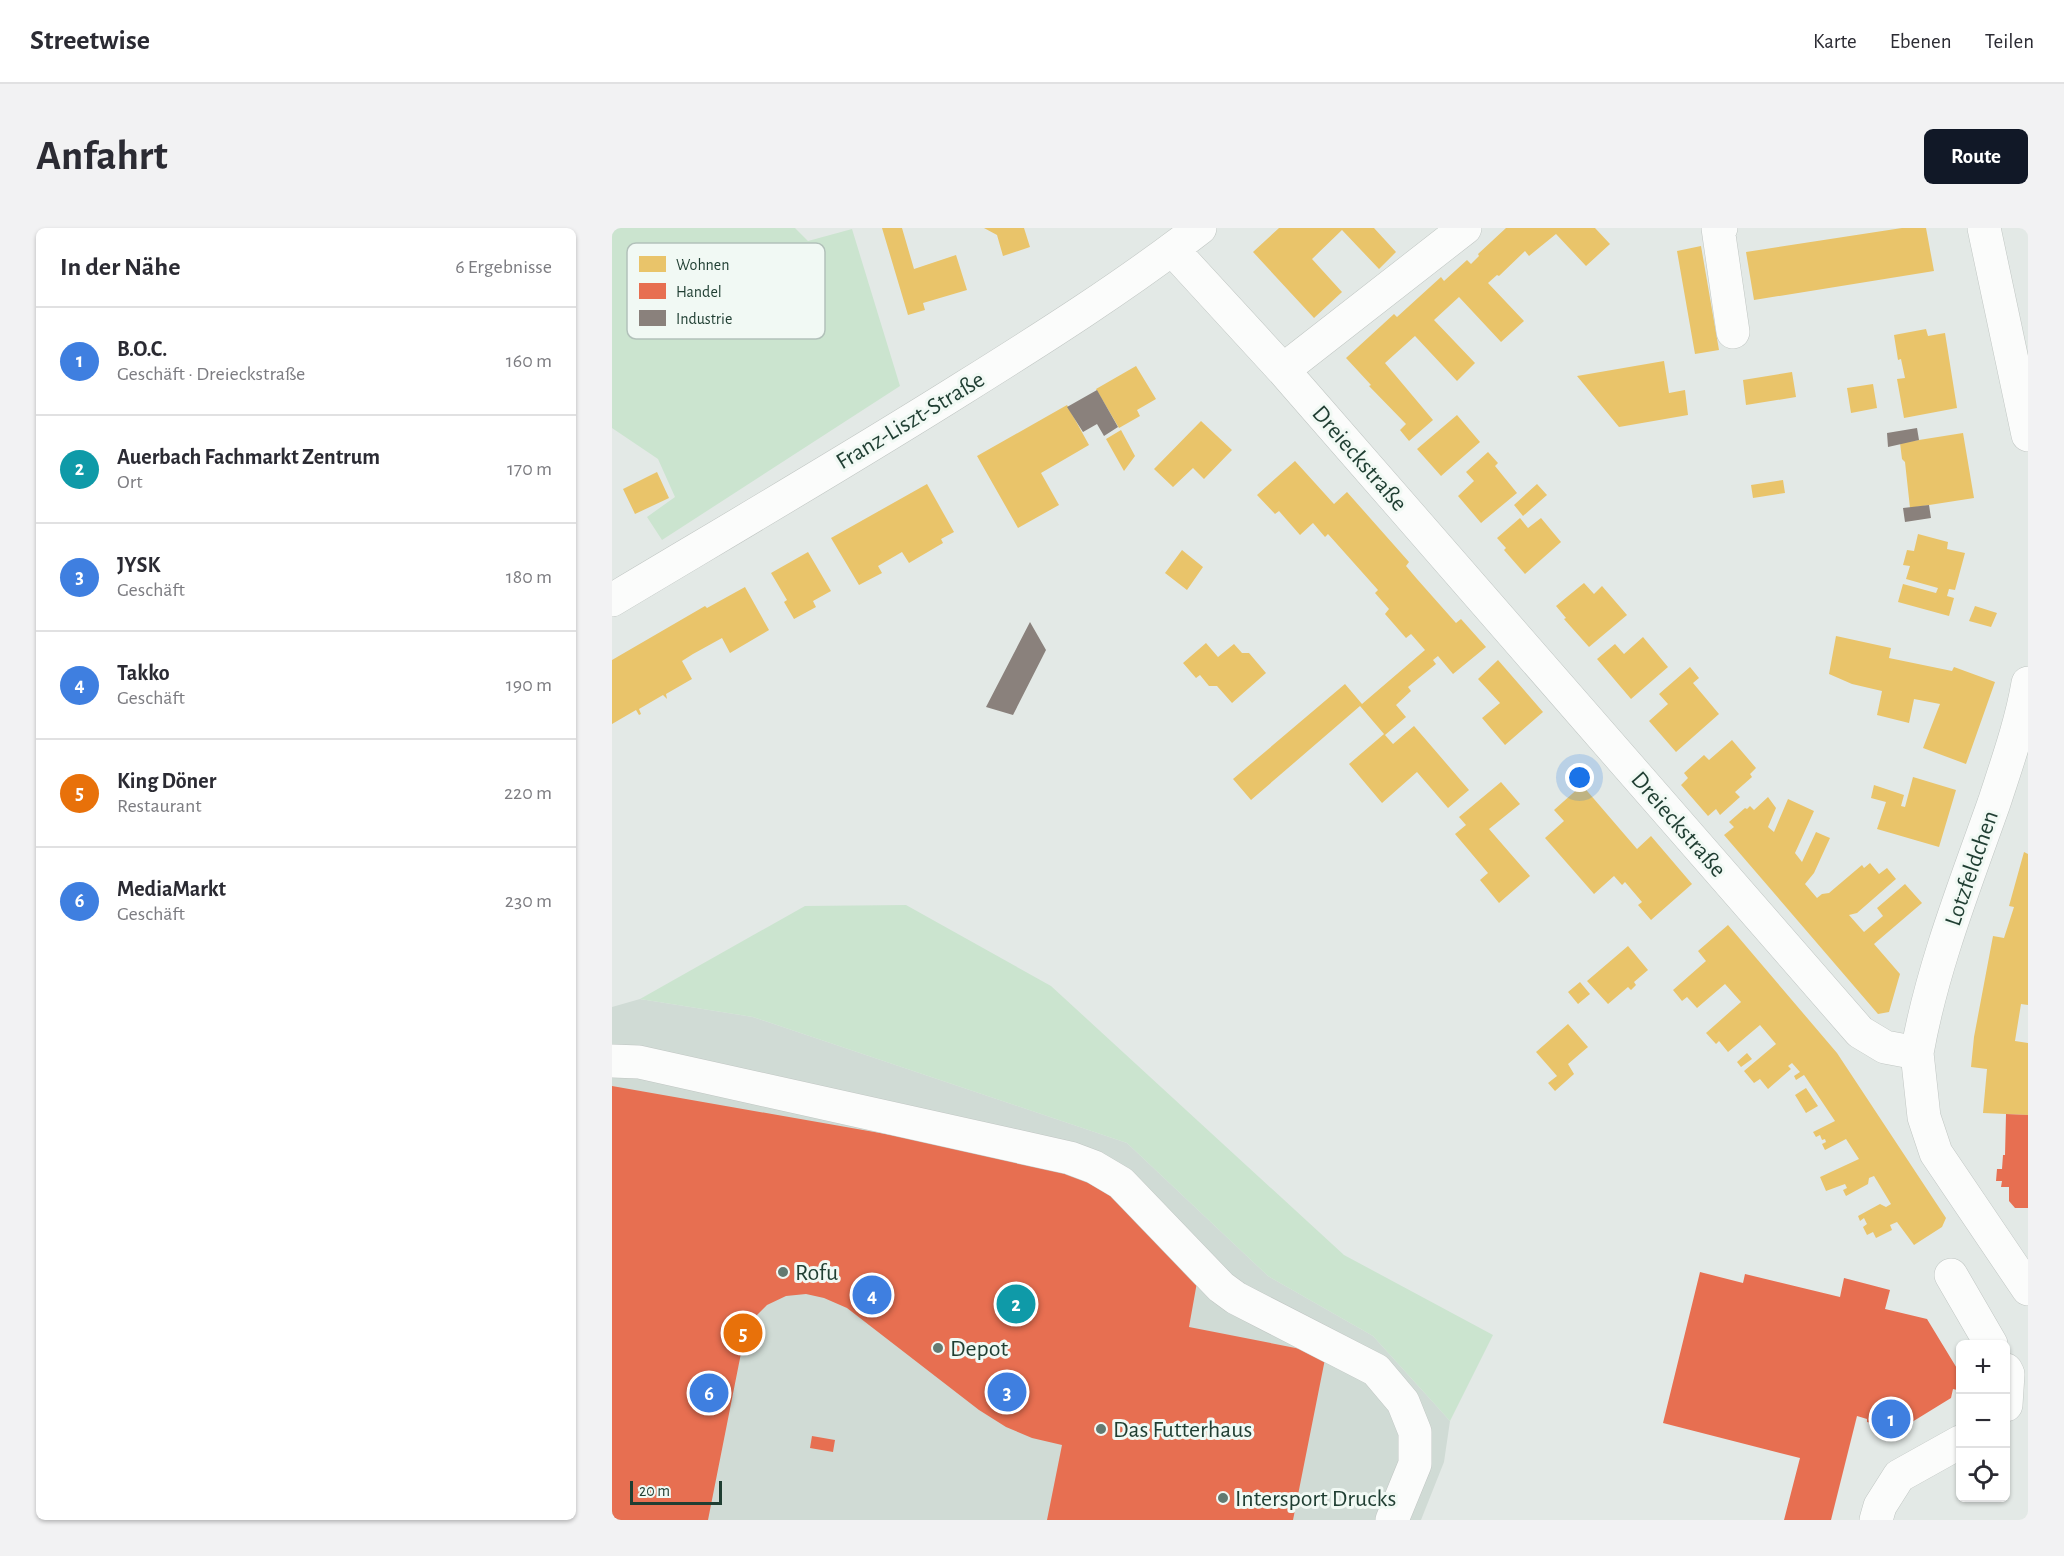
<!DOCTYPE html>
<html lang="de">
<meta charset="utf-8">
<style>
body{margin:0;font-family:"Alegreya Sans",sans-serif;background:#f2f2f3;color:#2b2b33}
.controls{position:absolute;right:18px;bottom:18px;display:grid;overflow:hidden;border-radius:9px;box-shadow:0 2px 4px #0004}
.controls button{width:54px;height:54px;display:grid;place-items:center;padding:0;border:0;border-bottom:2px solid #e1e1e2;background:#fff;color:#2b2b33;font:30px sans-serif}
.scale{position:absolute;left:18px;bottom:15px;width:92px;box-sizing:border-box;padding-left:6px;border:3px solid #1f3e32;border-top:0;font-size:16px;line-height:21px;white-space:nowrap;color:#1f3e32;-webkit-text-stroke:4px #f1f9f4;paint-order:stroke}
.you{position:absolute;left:968px;top:550px;width:21px;height:21px;margin:-15px;border:4px solid #fff;border-radius:50%;background:#1a73e8;box-shadow:0 0 0 9px #1a73e833}
.badge{display:grid;place-items:center;width:39px;height:39px;border-radius:50%;background:#111827;color:#fff;font-size:20px;font-weight:700}
.pin{position:absolute;translate:-50% -50%;border:3px solid #fff;box-shadow:0 2px 6px #0006}
.list{margin:0;padding:0;list-style:none}
h2{display:flex;justify-content:space-between;align-items:center;height:78px;margin:0;padding:0 24px;font-size:26px}
h2 small{font-size:20px;font-weight:400;color:#7c7c81}
.list li{display:grid;grid-template-columns:39px 1fr auto;gap:18px;align-items:center;box-sizing:border-box;height:108px;padding:0 24px;border-top:2px solid #e1e1e2}
.list b{display:block;font-size:22px;white-space:nowrap}
.list p{margin:0;font-size:20px;white-space:nowrap;color:#7c7c81}
.list em{font-size:20px;font-style:normal;color:#7c7c81}
.icon{flex:none;width:33px;height:33px;fill:none;stroke:currentColor;stroke-width:2;stroke-linecap:round;stroke-linejoin:round}
.map{position:relative;flex:none;width:1416px;height:1292px;overflow:hidden;border-radius:9px}
header{display:flex;align-items:center;gap:36px;box-sizing:border-box;height:84px;padding:0 30px;background:#fff;border-bottom:2px solid #e1e1e2}
header strong{font-size:28px}
nav{display:flex;gap:33px;margin-inline-start:auto;font-size:21px}
.intro{display:flex;align-items:center;justify-content:space-between;box-sizing:border-box;height:144px;padding:0 36px}
h1{margin:0;font-size:42px}
.button{padding:15px 27px;border-radius:9px;background:#111827;color:#fff;font-size:21px;font-weight:700}
main{display:flex;gap:36px;padding:0 36px}
aside{flex:1;background:#fff;border-radius:9px;box-shadow:0 2px 4px #0004}
.map>svg:first-child{display:block}
.built{fill:#d0dbd5}
.green{fill:#cbe4cf}
.homes{fill:#e9c46a}
.shops{fill:#e76f51}
.industry{fill:#8a817c}
.lines{fill:none;stroke-linecap:round;stroke-linejoin:round}
.minor-casing{stroke:#c0c6c3;stroke-width:34}
.minor{stroke:#fbfcfb;stroke-width:33}
.poi-dot{fill:#647a71;stroke:#f1f9f4;stroke-width:2}
.labels{text-anchor:middle;stroke-width:6;stroke-linejoin:round;paint-order:stroke}
.street-label{font-size:24px;fill:#1f3e32;stroke:#f1f9f4}
.poi-label{font-size:24px;fill:#1f3e32;stroke:#f1f9f4;text-anchor:start}
.key{fill:#f1f9f4;stroke:#b2c1ba;stroke-width:1.5}
.key-label{font-size:16px;fill:#1f3e32}
</style>
<header>
<strong>Streetwise</strong>
<nav><a>Karte</a><a>Ebenen</a><a>Teilen</a></nav>
</header>
<div class="intro"><h1>Anfahrt</h1><a class="button">Route</a></div>
<main>
<aside>
<h2>In der Nähe<small>6 Ergebnisse</small></h2>
<ul class="list">
<li><span class="badge" style="background:#3f7fe0">1</span><div><b>B.O.C.</b><p>Geschäft · Dreieckstraße</p></div><em>160 m</em></li>
<li><span class="badge" style="background:#0f9aa8">2</span><div><b>Auerbach Fachmarkt Zentrum</b><p>Ort</p></div><em>170 m</em></li>
<li><span class="badge" style="background:#3f7fe0">3</span><div><b>JYSK</b><p>Geschäft</p></div><em>180 m</em></li>
<li><span class="badge" style="background:#3f7fe0">4</span><div><b>Takko</b><p>Geschäft</p></div><em>190 m</em></li>
<li><span class="badge" style="background:#e8710a">5</span><div><b>King Döner</b><p>Restaurant</p></div><em>220 m</em></li>
<li><span class="badge" style="background:#3f7fe0">6</span><div><b>MediaMarkt</b><p>Geschäft</p></div><em>230 m</em></li>
</ul>
</aside>
<div class="map">
<svg width="1416" height="1292" viewBox="0 0 1416 1292">
<rect width="100%" height="100%" fill="#e3e9e6"/>
<path class="built" d="M 28,771 L 141,789 L 515,915 L 656,1048 L 761,1108 L 838,1193 L 832,1234 L 809,1292 L 0,1292 L 0,779 Z"/>
<path class="green" d="M 0,0 L 183,0 L 196,13 L 240,1 L 288,158 L 50,312 L 35,289 L 63,269 L 46,231 L 0,200 Z
M 294,677 L 439,758 L 732,1027 L 881,1107 L 838,1193 L 761,1108 L 656,1048 L 515,915 L 141,789 L 28,771 L 193,678 Z"/>
<path class="homes" d="M 270,0 L 290,0 L 302,41 L 344,27 L 355,62 L 311,75 L 313,82 L 296,87 Z
M 372,0 L 412,0 L 418,19 L 391,28 L 385,7 Z
M 667,0 L 762,0 L 784,24 L 767,41 L 730,2 L 700,31 L 730,64 L 702,90 L 641,24 Z
M 894,0 L 983,0 L 998,16 L 974,38 L 944,6 L 917,28 L 913,23 L 887,48 L 885,47 L 876,55 L 912,93 L 889,114 L 847,69 L 822,92 L 863,135 L 845,153 L 803,108 L 773,135 L 821,192 L 797,213 L 788,202 L 794,196 L 757,158 L 759,157 L 734,130 L 782,86 L 785,89 L 829,49 L 832,53 L 855,32 L 859,36 L 867,28 L 866,26 Z
M 1290,0 L 1314,0 L 1322,43 L 1142,72 L 1134,24 Z
M 1089,18 L 1107,122 L 1083,126 L 1065,23 Z
M 1314,101 L 1316,108 L 1333,105 L 1345,180 L 1292,190 L 1285,151 L 1293,150 L 1289,131 L 1286,132 L 1282,107 Z
M 1052,133 L 1057,165 L 1073,162 L 1076,187 L 1007,199 L 965,148 Z
M 524,138 L 544,171 L 525,182 L 528,188 L 507,200 L 484,161 Z
M 1180,144 L 1184,169 L 1134,177 L 1131,152 Z
M 1261,156 L 1265,180 L 1239,185 L 1235,160 Z
M 455,177 L 477,217 L 429,245 L 447,277 L 406,300 L 365,228 Z
M 845,187 L 868,214 L 829,248 L 805,221 Z
M 589,193 L 620,222 L 592,251 L 581,240 L 561,259 L 542,241 Z
M 509,202 L 523,228 L 512,243 L 494,211 Z
M 1351,205 L 1362,270 L 1298,280 L 1293,234 L 1290,231 L 1288,215 Z
M 876,224 L 886,235 L 883,238 L 905,265 L 869,295 L 846,268 L 862,253 L 854,244 Z
M 683,233 L 722,276 L 735,264 L 797,334 L 794,338 L 805,351 L 844,395 L 849,391 L 874,419 L 841,446 L 826,428 L 821,432 L 824,436 L 796,459 L 799,463 L 784,477 L 794,489 L 773,507 L 781,516 L 802,498 L 827,527 L 857,562 L 836,580 L 805,544 L 770,575 L 737,536 L 772,506 L 748,478 L 639,572 L 621,551 L 733,456 L 750,476 L 813,422 L 799,406 L 794,410 L 773,386 L 777,381 L 763,365 L 766,362 L 716,306 L 713,309 L 701,295 L 688,307 L 667,283 L 663,286 L 645,267 Z
M 45,244 L 57,270 L 23,286 L 11,261 Z
M 1171,252 L 1173,265 L 1141,270 L 1139,257 Z
M 315,256 L 342,304 L 329,311 L 331,315 L 297,335 L 290,324 L 266,338 L 270,345 L 247,357 L 219,310 Z
M 925,256 L 935,267 L 911,288 L 902,277 Z
M 908,290 L 916,300 L 929,290 L 949,314 L 913,346 L 892,322 L 894,320 L 885,310 Z
M 1306,306 L 1336,314 L 1335,321 L 1353,325 L 1343,362 L 1337,361 L 1335,368 L 1342,370 L 1337,388 L 1286,374 L 1291,356 L 1324,365 L 1326,360 L 1294,351 L 1298,338 L 1291,337 L 1295,322 L 1302,323 Z
M 570,322 L 591,339 L 575,362 L 553,345 Z
M 196,324 L 219,363 L 201,373 L 204,379 L 182,391 L 172,374 L 175,372 L 159,345 Z
M 972,355 L 982,366 L 990,358 L 1015,387 L 977,419 L 952,391 L 954,390 L 944,378 Z
M 133,359 L 157,402 L 118,425 L 110,410 L 81,426 L 70,433 L 80,451 L 54,466 L 55,471 L 51,467 L 27,481 L 29,486 L 27,487 L 24,482 L 0,496 L 0,432 L 93,378 L 95,380 Z
M 1363,378 L 1385,385 L 1379,399 L 1357,393 Z
M 1224,408 L 1279,420 L 1277,430 L 1340,443 L 1342,439 L 1383,454 L 1354,536 L 1311,520 L 1328,476 L 1302,471 L 1297,495 L 1265,487 L 1270,463 L 1240,456 L 1217,446 Z
M 1031,409 L 1056,439 L 1019,471 L 985,431 L 1003,416 L 1012,426 Z
M 594,415 L 606,429 L 622,416 L 630,425 L 637,425 L 654,445 L 620,475 L 605,458 L 597,458 L 588,447 L 584,450 L 571,435 Z
M 886,432 L 931,484 L 893,517 L 870,490 L 888,475 L 866,451 Z
M 1078,439 L 1087,450 L 1081,455 L 1107,486 L 1064,524 L 1037,493 L 1056,476 L 1047,466 Z
M 1120,512 L 1144,540 L 1138,546 L 1140,549 L 1123,564 L 1128,569 L 1108,587 L 1104,581 L 1096,588 L 1069,557 L 1076,550 L 1072,545 L 1092,527 L 1097,532 Z
M 1301,549 L 1344,562 L 1327,619 L 1265,601 L 1274,574 L 1259,570 L 1262,557 L 1292,567 L 1289,578 L 1293,579 Z
M 889,554 L 908,576 L 877,601 L 918,648 L 887,675 L 868,652 L 876,645 L 843,606 L 854,597 L 847,589 Z
M 970,557 L 1025,621 L 1039,608 L 1080,656 L 1039,692 L 1026,677 L 1030,674 L 1013,654 L 1010,657 L 1002,648 L 982,666 L 933,610 L 952,593 L 942,582 Z
M 1156,569 L 1164,580 L 1156,599 L 1162,604 L 1176,571 L 1202,583 L 1183,625 L 1190,634 L 1204,604 L 1218,610 L 1202,645 L 1193,656 L 1205,670 L 1210,666 L 1217,665 L 1250,637 L 1252,640 L 1258,635 L 1267,646 L 1275,640 L 1284,651 L 1245,685 L 1237,687 L 1252,704 L 1271,688 L 1265,680 L 1293,656 L 1310,675 L 1262,716 L 1288,746 L 1277,784 L 1266,786 L 1112,607 L 1122,599 L 1117,594 L 1133,580 L 1135,581 L 1138,578 L 1142,582 Z
M 1412,624 L 1416,626 L 1416,777 L 1409,776 L 1403,813 L 1416,815 L 1416,887 L 1371,885 L 1375,841 L 1359,839 L 1362,809 L 1381,708 L 1392,710 L 1402,679 L 1397,678 Z
M 1116,697 L 1225,825 L 1334,990 L 1330,999 L 1302,1017 L 1285,994 L 1278,997 L 1280,1002 L 1264,1010 L 1261,1004 L 1255,1007 L 1251,999 L 1255,996 L 1252,990 L 1248,993 L 1246,988 L 1268,976 L 1274,979 L 1279,976 L 1262,948 L 1257,950 L 1256,956 L 1234,968 L 1231,962 L 1235,960 L 1233,956 L 1214,963 L 1208,949 L 1247,931 L 1234,911 L 1213,922 L 1210,916 L 1214,914 L 1213,911 L 1210,912 L 1208,907 L 1204,909 L 1201,904 L 1223,893 L 1192,847 L 1184,852 L 1182,848 L 1188,844 L 1180,835 L 1176,838 L 1179,841 L 1156,861 L 1148,851 L 1142,855 L 1132,843 L 1164,816 L 1148,797 L 1116,824 L 1107,813 L 1104,816 L 1094,805 L 1129,774 L 1113,756 L 1085,780 L 1075,769 L 1070,773 L 1061,762 L 1094,733 L 1086,723 Z
M 1016,718 L 1036,742 L 1022,754 L 1024,757 L 1019,762 L 1016,759 L 996,776 L 975,753 Z
M 968,754 L 978,766 L 966,776 L 956,764 Z
M 956,796 L 976,819 L 956,836 L 962,846 L 943,863 L 936,855 L 945,848 L 924,824 Z
M 1135,825 L 1140,831 L 1129,839 L 1125,834 Z
M 1194,860 L 1206,878 L 1194,885 L 1183,867 Z"/>
<path class="shops" d="M 0,858 L 478,942 L 587,1043 L 577,1099 L 714,1126 L 681,1292 L 435,1292 L 450,1217 L 420,1210 L 394,1199 L 367,1182 L 235,1080 L 212,1070 L 194,1066 L 174,1068 L 155,1077 L 140,1092 L 132,1110 L 96,1292 L 0,1292 Z
M 1394,886 L 1416,887 L 1416,980 L 1403,980 L 1397,973 L 1397,959 L 1389,959 L 1390,953 L 1384,953 L 1385,941 L 1390,941 L 1391,927 L 1393,927 Z
M 1088,1044 L 1131,1055 L 1133,1046 L 1228,1069 L 1232,1050 L 1278,1062 L 1273,1081 L 1315,1091 L 1346,1142 L 1344,1151 L 1348,1152 L 1345,1162 L 1341,1161 L 1339,1170 L 1287,1202 L 1255,1194 L 1255,1191 L 1245,1188 L 1219,1292 L 1172,1292 L 1188,1230 L 1051,1195 Z
M 200,1208 L 223,1212 L 221,1224 L 198,1220 Z"/>
<path class="industry" d="M 485,162 L 506,199 L 492,208 L 485,196 L 471,204 L 455,179 Z
M 1305,200 L 1307,212 L 1276,219 L 1275,205 Z
M 1317,277 L 1319,290 L 1293,294 L 1291,280 Z
M 418,394 L 434,422 L 401,487 L 374,479 Z"/>
<g class="lines">
<defs>
<path id="minor" d="M 1109,0 L 1106,0 L 1121,104
M 1372,0 L 1416,207
M 560,21 L 671,142 L 1248,804 L 1273,819 L 1305,825 L 1312,889 L 1324,925 L 1416,1061
M 671,142 L 853,0
M 0,372 C 117,302 235,233 351,160 C 431,110 513,58 588,0
M 1305,825 C 1320,740 1353,657 1382,575 C 1395,535 1409,496 1416,455
M 0,833 L 27,834 L 458,930 L 482,939 L 509,955 L 609,1059 L 624,1070 L 764,1142 L 791,1174 L 803,1204 L 803,1236 L 780,1292
M 1339,1047 L 1379,1116
M 1394,1142 L 1396,1146 L 1394,1177
M 1264,1292 L 1268,1278 L 1287,1248 L 1348,1214"/>
</defs>
<use href="#minor" class="minor-casing"/>
<use href="#minor" class="minor"/>
</g>
<g class="poi-dot">
<circle cx="171" cy="1044" r="6"/>
<circle cx="326" cy="1120" r="6"/>
<circle cx="489" cy="1201" r="6"/>
<circle cx="611" cy="1270" r="6"/>
</g>
<g class="labels">
<g class="street-label">
<text transform="translate(298 192) rotate(-31)" y="8">Franz-Liszt-Straße</text>
<text transform="translate(748 230) rotate(49)" y="8">Dreieckstraße</text>
<text transform="translate(1067 596) rotate(49)" y="8">Dreieckstraße</text>
<text transform="translate(1359 640) rotate(-71)" y="8">Lotzfeldchen</text>
</g>
<g class="poi-label">
<text x="183" y="1052">Rofu</text>
<text x="338" y="1128">Depot</text>
<text x="501" y="1209">Das Futterhaus</text>
<text x="623" y="1278">Intersport Drucks</text>
</g>
</g>
<rect x="15" y="15" width="198" height="96" rx="9" class="key"/>
<rect x="27" y="28" width="27" height="16" fill="#e9c46a"/>
<rect x="27" y="55" width="27" height="16" fill="#e76f51"/>
<rect x="27" y="82" width="27" height="16" fill="#8a817c"/>
<g class="key-label">
<text x="64" y="42">Wohnen</text>
<text x="64" y="69">Handel</text>
<text x="64" y="96">Industrie</text>
</g>
</svg>
<div class="controls">
<button>+</button>
<button>−</button>
<button><svg class="icon" aria-label="locate" viewBox="0 0 24 24"><circle cx="12" cy="12" r="6"/><path d="M12 2v4M12 18v4M2 12h4M18 12h4"/></svg></button>
</div>
<div class="scale">20 m</div>
<div class="you"></div>
<div class="pin badge" style="left:1279px;top:1191px;background:#3f7fe0">1</div>
<div class="pin badge" style="left:404px;top:1076px;background:#0f9aa8">2</div>
<div class="pin badge" style="left:395px;top:1164px;background:#3f7fe0">3</div>
<div class="pin badge" style="left:260px;top:1067px;background:#3f7fe0">4</div>
<div class="pin badge" style="left:131px;top:1105px;background:#e8710a">5</div>
<div class="pin badge" style="left:97px;top:1165px;background:#3f7fe0">6</div>
</div>
</main>
